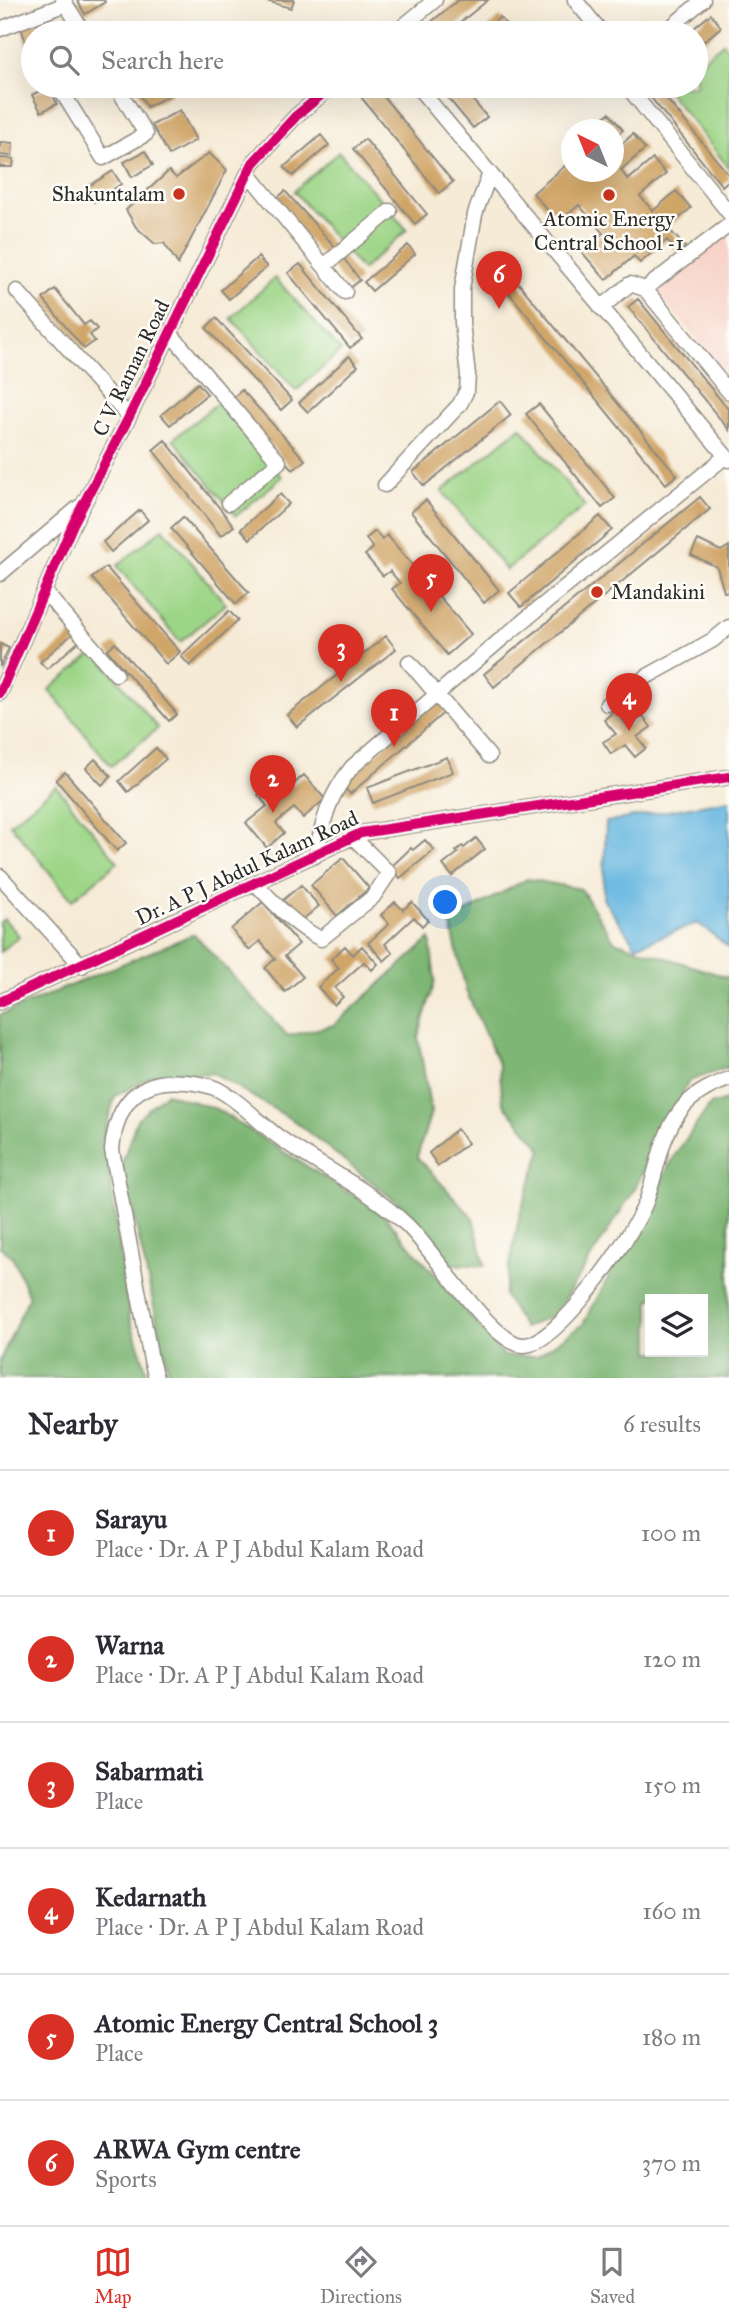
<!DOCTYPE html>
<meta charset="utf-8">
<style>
body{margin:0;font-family:"IM FELL Great Primer",serif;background:#f7f7f7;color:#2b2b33}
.controls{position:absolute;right:21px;bottom:21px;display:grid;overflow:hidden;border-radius:0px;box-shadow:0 7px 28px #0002}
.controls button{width:63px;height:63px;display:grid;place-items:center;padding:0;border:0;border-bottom:2px solid #e1e1e2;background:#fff;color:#2b2b33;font:35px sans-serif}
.compass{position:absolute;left:561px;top:119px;width:63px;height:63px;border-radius:50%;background:#fff;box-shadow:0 7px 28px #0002;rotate:317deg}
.you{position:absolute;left:446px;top:903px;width:24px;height:24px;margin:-18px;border:5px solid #fff;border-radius:50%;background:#1a73e8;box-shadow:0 0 0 10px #1a73e833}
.badge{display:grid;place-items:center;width:46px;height:46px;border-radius:50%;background:#d93025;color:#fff;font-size:23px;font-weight:700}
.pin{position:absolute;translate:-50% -58px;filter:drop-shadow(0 2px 4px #0008)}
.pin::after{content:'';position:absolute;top:37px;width:24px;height:21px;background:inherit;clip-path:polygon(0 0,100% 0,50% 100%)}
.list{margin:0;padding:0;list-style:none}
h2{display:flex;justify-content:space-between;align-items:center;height:91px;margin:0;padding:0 28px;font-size:30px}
h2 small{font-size:23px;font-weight:400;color:#7c7c81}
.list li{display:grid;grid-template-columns:46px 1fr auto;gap:21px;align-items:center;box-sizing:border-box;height:126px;padding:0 28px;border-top:2px solid #e1e1e2}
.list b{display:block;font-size:26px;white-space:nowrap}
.list p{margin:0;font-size:23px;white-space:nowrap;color:#7c7c81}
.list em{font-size:23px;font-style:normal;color:#7c7c81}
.icon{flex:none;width:38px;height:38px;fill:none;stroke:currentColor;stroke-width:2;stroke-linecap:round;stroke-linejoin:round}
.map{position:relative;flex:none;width:729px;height:1378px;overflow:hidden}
.search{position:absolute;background:#fff;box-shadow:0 7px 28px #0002;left:21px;right:21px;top:21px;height:77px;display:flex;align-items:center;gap:18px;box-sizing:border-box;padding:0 24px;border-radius:38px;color:#7c7c81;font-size:26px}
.sheet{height:847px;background:#fff}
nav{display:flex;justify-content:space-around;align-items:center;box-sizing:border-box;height:98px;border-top:2px solid #e1e1e2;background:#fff;font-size:19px;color:#7c7c81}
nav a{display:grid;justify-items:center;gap:4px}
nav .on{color:#d93025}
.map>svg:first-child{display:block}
.built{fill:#f7d1c6}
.green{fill:#9dd587;stroke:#648059;stroke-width:2}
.forest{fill:#7eb674;stroke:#547050;stroke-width:2;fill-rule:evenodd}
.water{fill:#64b5df;stroke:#487085;stroke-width:2}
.building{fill:#d0a568}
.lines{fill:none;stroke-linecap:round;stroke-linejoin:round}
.minor-casing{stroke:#908b81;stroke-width:17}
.minor{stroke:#fff;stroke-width:14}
.cycleway-casing{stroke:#fdfcf7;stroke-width:15}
.cycleway{stroke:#d6006c;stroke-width:10}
.poi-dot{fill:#c8321e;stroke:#fdfcf7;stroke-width:2.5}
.labels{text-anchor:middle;stroke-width:5;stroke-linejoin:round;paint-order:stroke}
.poi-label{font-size:21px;fill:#2b2b2b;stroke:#fdfcf7;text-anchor:end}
.street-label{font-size:21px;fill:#2b2b2b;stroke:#fdfcf7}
</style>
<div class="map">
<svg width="729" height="1378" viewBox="0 0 729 1378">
<rect width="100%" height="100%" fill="#fdfcf7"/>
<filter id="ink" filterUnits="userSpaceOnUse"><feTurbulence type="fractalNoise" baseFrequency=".0143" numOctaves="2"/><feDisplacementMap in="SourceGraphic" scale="14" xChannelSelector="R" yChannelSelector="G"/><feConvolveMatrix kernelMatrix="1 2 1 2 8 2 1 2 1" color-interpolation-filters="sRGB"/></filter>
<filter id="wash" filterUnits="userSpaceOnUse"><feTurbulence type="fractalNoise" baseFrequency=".00686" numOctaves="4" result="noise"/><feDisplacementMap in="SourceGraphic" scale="28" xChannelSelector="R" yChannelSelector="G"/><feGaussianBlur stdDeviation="1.57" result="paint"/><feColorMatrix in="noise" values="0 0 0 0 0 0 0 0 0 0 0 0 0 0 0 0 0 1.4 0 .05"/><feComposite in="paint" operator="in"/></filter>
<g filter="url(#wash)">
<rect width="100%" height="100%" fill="#f6ebd7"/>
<path class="built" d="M 729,233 L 729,376 L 656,292 Z"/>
<path class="green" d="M 723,43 L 729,51 L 729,168 L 666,89 L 670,86 L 696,86 L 696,65 Z
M 339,152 L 407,230 L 362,270 L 294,191 Z
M 275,278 L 341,351 L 296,391 L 231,318 Z
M 220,401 L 282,477 L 236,516 L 173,439 Z
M 521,427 L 585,506 L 506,570 L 442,491 Z
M 163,528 L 226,604 L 180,642 L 117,566 Z
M 95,652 L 158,728 L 111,766 L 49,690 Z
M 56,786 L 118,862 L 72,900 L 10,824 Z
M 4,919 L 19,936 L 0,952 L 0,922 Z"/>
<path class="forest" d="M 527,879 L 581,889 L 614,941 L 729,978 L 729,1067 L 689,1081 L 633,1192 L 554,1315 L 524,1328 L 504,1295 L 520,1213 L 542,1149 L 503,1103 L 499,1065 L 466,991 L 450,921 Z
M 194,934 L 288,1036 L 334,1025 L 430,939 L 435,981 L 418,1037 L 431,1112 L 417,1157 L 473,1218 L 485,1266 L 452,1264 L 407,1210 L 294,1121 L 213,1073 L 152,1076 L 115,1096 L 104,1134 L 129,1316 L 149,1378 L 0,1378 L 0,1360 L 29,1297 L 12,1256 L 0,1247 L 0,1015 Z
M 166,1093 L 216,1109 L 384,1215 L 504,1356 L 537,1356 L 583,1324 L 675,1155 L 710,1105 L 729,1099 L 729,1378 L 170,1378 L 122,1163 L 137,1119 ZM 650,1299 L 703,1299 L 703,1352 L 650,1352 Z"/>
<path class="water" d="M 729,800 L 729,948 L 698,923 L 636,946 L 603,899 L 606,822 Z"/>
<g id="blocks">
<path class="building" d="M 77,0 L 104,0 L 105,2 L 85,14 Z
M 263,0 L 294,0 L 291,8 Z
M 458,0 L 488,0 L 447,33 L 431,33 L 425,27 Z
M 711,14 L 721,27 L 696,48 L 696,33 L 688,33 Z
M 500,17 L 513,33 L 481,33 Z
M 37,22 L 41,33 L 33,33 L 33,55 L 30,56 L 21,27 Z
M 69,25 L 74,33 L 55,33 Z
M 49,86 L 57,104 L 41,112 L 32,95 Z
M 135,86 L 167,86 L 172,94 L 147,107 Z
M 352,86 L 375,86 L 453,182 L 439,193 Z
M 438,86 L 461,86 L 487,117 L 473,128 Z
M 657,87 L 729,175 L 729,180 L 722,186 L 648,94 Z
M 180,110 L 196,140 L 169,155 L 152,125 Z
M 609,113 L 623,130 L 614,138 L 614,130 L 589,130 Z
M 633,134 L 645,149 L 621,170 L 628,180 L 653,159 L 666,174 L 640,196 L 653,211 L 676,191 L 691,208 L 668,228 L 685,247 L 678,253 L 667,240 L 640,263 L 634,256 L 606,280 L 581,251 L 603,233 L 579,205 L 558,223 L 533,193 L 572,160 L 572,172 L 614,172 L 614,151 Z
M 321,135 L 329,145 L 293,176 L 284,167 Z
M 365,139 L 427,214 L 415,224 L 353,149 Z
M 0,142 L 13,143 L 12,156 L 0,155 Z
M 145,151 L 153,165 L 132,177 L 124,162 Z
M 209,153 L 227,170 L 178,264 L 164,243 L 155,244 L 136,227 L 126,210 L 169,171 L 176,178 Z
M 0,158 L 14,159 L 13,167 L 0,167 Z
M 113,171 L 121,184 L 94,202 L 86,188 Z
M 285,191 L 336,248 L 324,258 L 273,202 Z
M 408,245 L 415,254 L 372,291 L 364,282 Z
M 342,256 L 360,280 L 349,289 L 330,265 Z
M 258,257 L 267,267 L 229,299 L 221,290 Z
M 300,264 L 362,339 L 350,348 L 288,273 Z
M 510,273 L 677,475 L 666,484 L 500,282 Z
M 55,289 L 84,325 L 90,321 L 97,329 L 90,335 L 95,341 L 84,349 L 43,299 Z
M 638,299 L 729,410 L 729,430 L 628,307 Z
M 216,318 L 292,400 L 281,410 L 206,328 Z
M 349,356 L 358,366 L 308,412 L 299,403 Z
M 198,383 L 207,394 L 170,425 L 161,415 Z
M 242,390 L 305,460 L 293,470 L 230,400 Z
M 500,401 L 511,415 L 424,486 L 413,472 Z
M 539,404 L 615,498 L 602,508 L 526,414 Z
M 165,440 L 234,526 L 221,536 L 153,450 Z
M 280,494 L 289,504 L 250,539 L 241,529 Z
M 700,497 L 710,509 L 494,687 L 484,674 Z
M 426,500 L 499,590 L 484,603 L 411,512 Z
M 140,510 L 148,520 L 111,552 L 103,542 Z
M 600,516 L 612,530 L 521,607 L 509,593 Z
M 183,517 L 249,593 L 236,604 L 171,528 Z
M 375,531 L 382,540 L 387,535 L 471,634 L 447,655 L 392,589 L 400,583 L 390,571 L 383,576 L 365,555 L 373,548 L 366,539 Z
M 698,540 L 721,551 L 729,546 L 729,591 L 724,592 L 717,567 L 691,555 Z
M 106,567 L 180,652 L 166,664 L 92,578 Z
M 229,611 L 238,620 L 190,666 L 181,656 Z
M 76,631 L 82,639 L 47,669 L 40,662 Z
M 386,636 L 396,649 L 297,727 L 287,715 Z
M 115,643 L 177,714 L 169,721 L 107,650 Z
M 0,644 L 9,648 L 0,667 Z
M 438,700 L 447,710 L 350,794 L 341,784 Z
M 615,710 L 628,726 L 643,716 L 651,727 L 637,737 L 646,748 L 635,757 L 625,745 L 611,754 L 603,742 L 616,734 L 604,720 Z
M 156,748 L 166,759 L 128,792 L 119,781 Z
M 447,757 L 453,772 L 373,803 L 367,788 Z
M 95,759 L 111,776 L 102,785 L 86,768 Z
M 65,772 L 126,843 L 117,851 L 56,780 Z
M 304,775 L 325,799 L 303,818 L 294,808 L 276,823 L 284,833 L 267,848 L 246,823 L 267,806 L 258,795 L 275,781 L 285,792 Z
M 476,838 L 485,849 L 452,876 L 443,865 L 458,853 L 456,851 L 462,846 L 464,848 Z
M 425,840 L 434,850 L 400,878 L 391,867 L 411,848 L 413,850 Z
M 343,858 L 369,888 L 337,916 L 311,885 Z
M 301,885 L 319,906 L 301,921 L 283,900 Z
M 263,902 L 299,944 L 285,956 L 303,977 L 285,992 L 265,968 L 275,959 L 260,941 L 249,950 L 231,929 Z
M 395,902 L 403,910 L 412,902 L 428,920 L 422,926 L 414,917 L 385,944 L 393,953 L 384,961 L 368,943 L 389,924 L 381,915 Z
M 345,946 L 353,955 L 362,946 L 378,964 L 372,970 L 364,962 L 335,988 L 343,997 L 334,1005 L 318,987 L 339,968 L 331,959 Z
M 457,1129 L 468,1143 L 438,1166 L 429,1153 Z"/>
</g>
</g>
<g filter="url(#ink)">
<use href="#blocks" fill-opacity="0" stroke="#908b81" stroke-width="2"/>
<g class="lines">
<defs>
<path id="minor" d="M 63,0 L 84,33
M 575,0 L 602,33
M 0,29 L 66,4
M 395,33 L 435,0
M 664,33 L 703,0
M 61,86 L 59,87 L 103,158 L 146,134 L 116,86
M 417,86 L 729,460
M 627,86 L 729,213
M 248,173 L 345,292
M 324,266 L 390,211
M 645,289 L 729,392
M 17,291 L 129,417
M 601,308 L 630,284 L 645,289 L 729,225
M 170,333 L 279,462 L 229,503
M 385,485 L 460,404 L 467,390 L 468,375 L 462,323 L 462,289 L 475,214 L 490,173
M 0,574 L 79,507
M 44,591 L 116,674
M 409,662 L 489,756
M 0,693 L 73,524 L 129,417 L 253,163 L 296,116 L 332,86
M 607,704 L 646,677 L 713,640 L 729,627
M 315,856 C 324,819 328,797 352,767 L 505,636 L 726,456
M 0,876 L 82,966
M 256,884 C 276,905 295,926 321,939 L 373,897 L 389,873 L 353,837
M 0,1002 L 361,833 L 729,777
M 156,1378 L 151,1360 L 112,1150 C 116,1104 138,1077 186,1082 C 196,1083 208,1085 217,1089 C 241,1101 259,1123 280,1138 C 322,1168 369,1189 407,1225 C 431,1247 492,1344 523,1345 C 557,1347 637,1230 647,1199 C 658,1168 660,1137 681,1110 C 692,1095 712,1085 729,1079"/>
</defs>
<use href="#minor" class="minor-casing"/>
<use href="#minor" class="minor"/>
<defs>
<path id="cycleway" d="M 0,693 L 73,524 L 129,417 L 253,163 L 296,116 L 332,86
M 0,1002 L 361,833 L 729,777"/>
</defs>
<use href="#cycleway" class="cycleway-casing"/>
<use href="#cycleway" class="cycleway"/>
</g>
</g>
<g class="poi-dot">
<circle cx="179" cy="194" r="7"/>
<circle cx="609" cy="195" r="7"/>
<circle cx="597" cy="592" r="7"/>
</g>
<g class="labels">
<g class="poi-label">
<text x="165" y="201">Shakuntalam</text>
<text x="609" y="226" text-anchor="middle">Atomic Energy<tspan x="609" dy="24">Central School -1</tspan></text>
<text x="611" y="599" text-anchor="start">Mandakini</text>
</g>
<g class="street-label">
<text transform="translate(131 368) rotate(-64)" y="7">C V Raman Road</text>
<text transform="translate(247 868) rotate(-25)" y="7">Dr. A P J Abdul Kalam Road</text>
</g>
</g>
</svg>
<div class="controls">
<button><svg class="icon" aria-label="layers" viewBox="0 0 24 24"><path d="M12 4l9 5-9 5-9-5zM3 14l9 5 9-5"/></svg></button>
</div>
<svg class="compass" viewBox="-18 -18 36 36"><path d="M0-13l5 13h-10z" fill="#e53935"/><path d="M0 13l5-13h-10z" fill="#7c7c81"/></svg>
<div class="you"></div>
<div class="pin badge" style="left:394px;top:747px">1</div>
<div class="pin badge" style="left:273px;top:813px">2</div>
<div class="pin badge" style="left:341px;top:682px">3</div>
<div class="pin badge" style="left:629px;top:731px">4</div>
<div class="pin badge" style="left:431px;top:612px">5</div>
<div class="pin badge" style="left:499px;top:309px">6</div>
<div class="search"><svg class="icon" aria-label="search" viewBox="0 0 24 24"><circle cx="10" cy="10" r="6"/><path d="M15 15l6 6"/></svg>Search here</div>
</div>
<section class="sheet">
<h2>Nearby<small>6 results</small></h2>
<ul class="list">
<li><span class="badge">1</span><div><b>Sarayu</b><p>Place · Dr. A P J Abdul Kalam Road</p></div><em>100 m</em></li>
<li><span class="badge">2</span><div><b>Warna</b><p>Place · Dr. A P J Abdul Kalam Road</p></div><em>120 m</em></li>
<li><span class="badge">3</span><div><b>Sabarmati</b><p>Place</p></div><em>150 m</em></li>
<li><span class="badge">4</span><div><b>Kedarnath</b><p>Place · Dr. A P J Abdul Kalam Road</p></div><em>160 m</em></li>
<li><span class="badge">5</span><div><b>Atomic Energy Central School 3</b><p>Place</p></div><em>180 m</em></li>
<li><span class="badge">6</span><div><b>ARWA Gym centre</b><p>Sports</p></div><em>370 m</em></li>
</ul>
</section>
<nav>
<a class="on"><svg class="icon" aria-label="map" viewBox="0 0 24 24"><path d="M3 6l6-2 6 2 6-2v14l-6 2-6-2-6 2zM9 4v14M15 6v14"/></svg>Map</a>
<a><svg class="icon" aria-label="directions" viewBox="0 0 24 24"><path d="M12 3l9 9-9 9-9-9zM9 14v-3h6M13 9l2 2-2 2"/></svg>Directions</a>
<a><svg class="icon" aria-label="saved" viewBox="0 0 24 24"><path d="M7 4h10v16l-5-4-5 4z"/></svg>Saved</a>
</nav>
